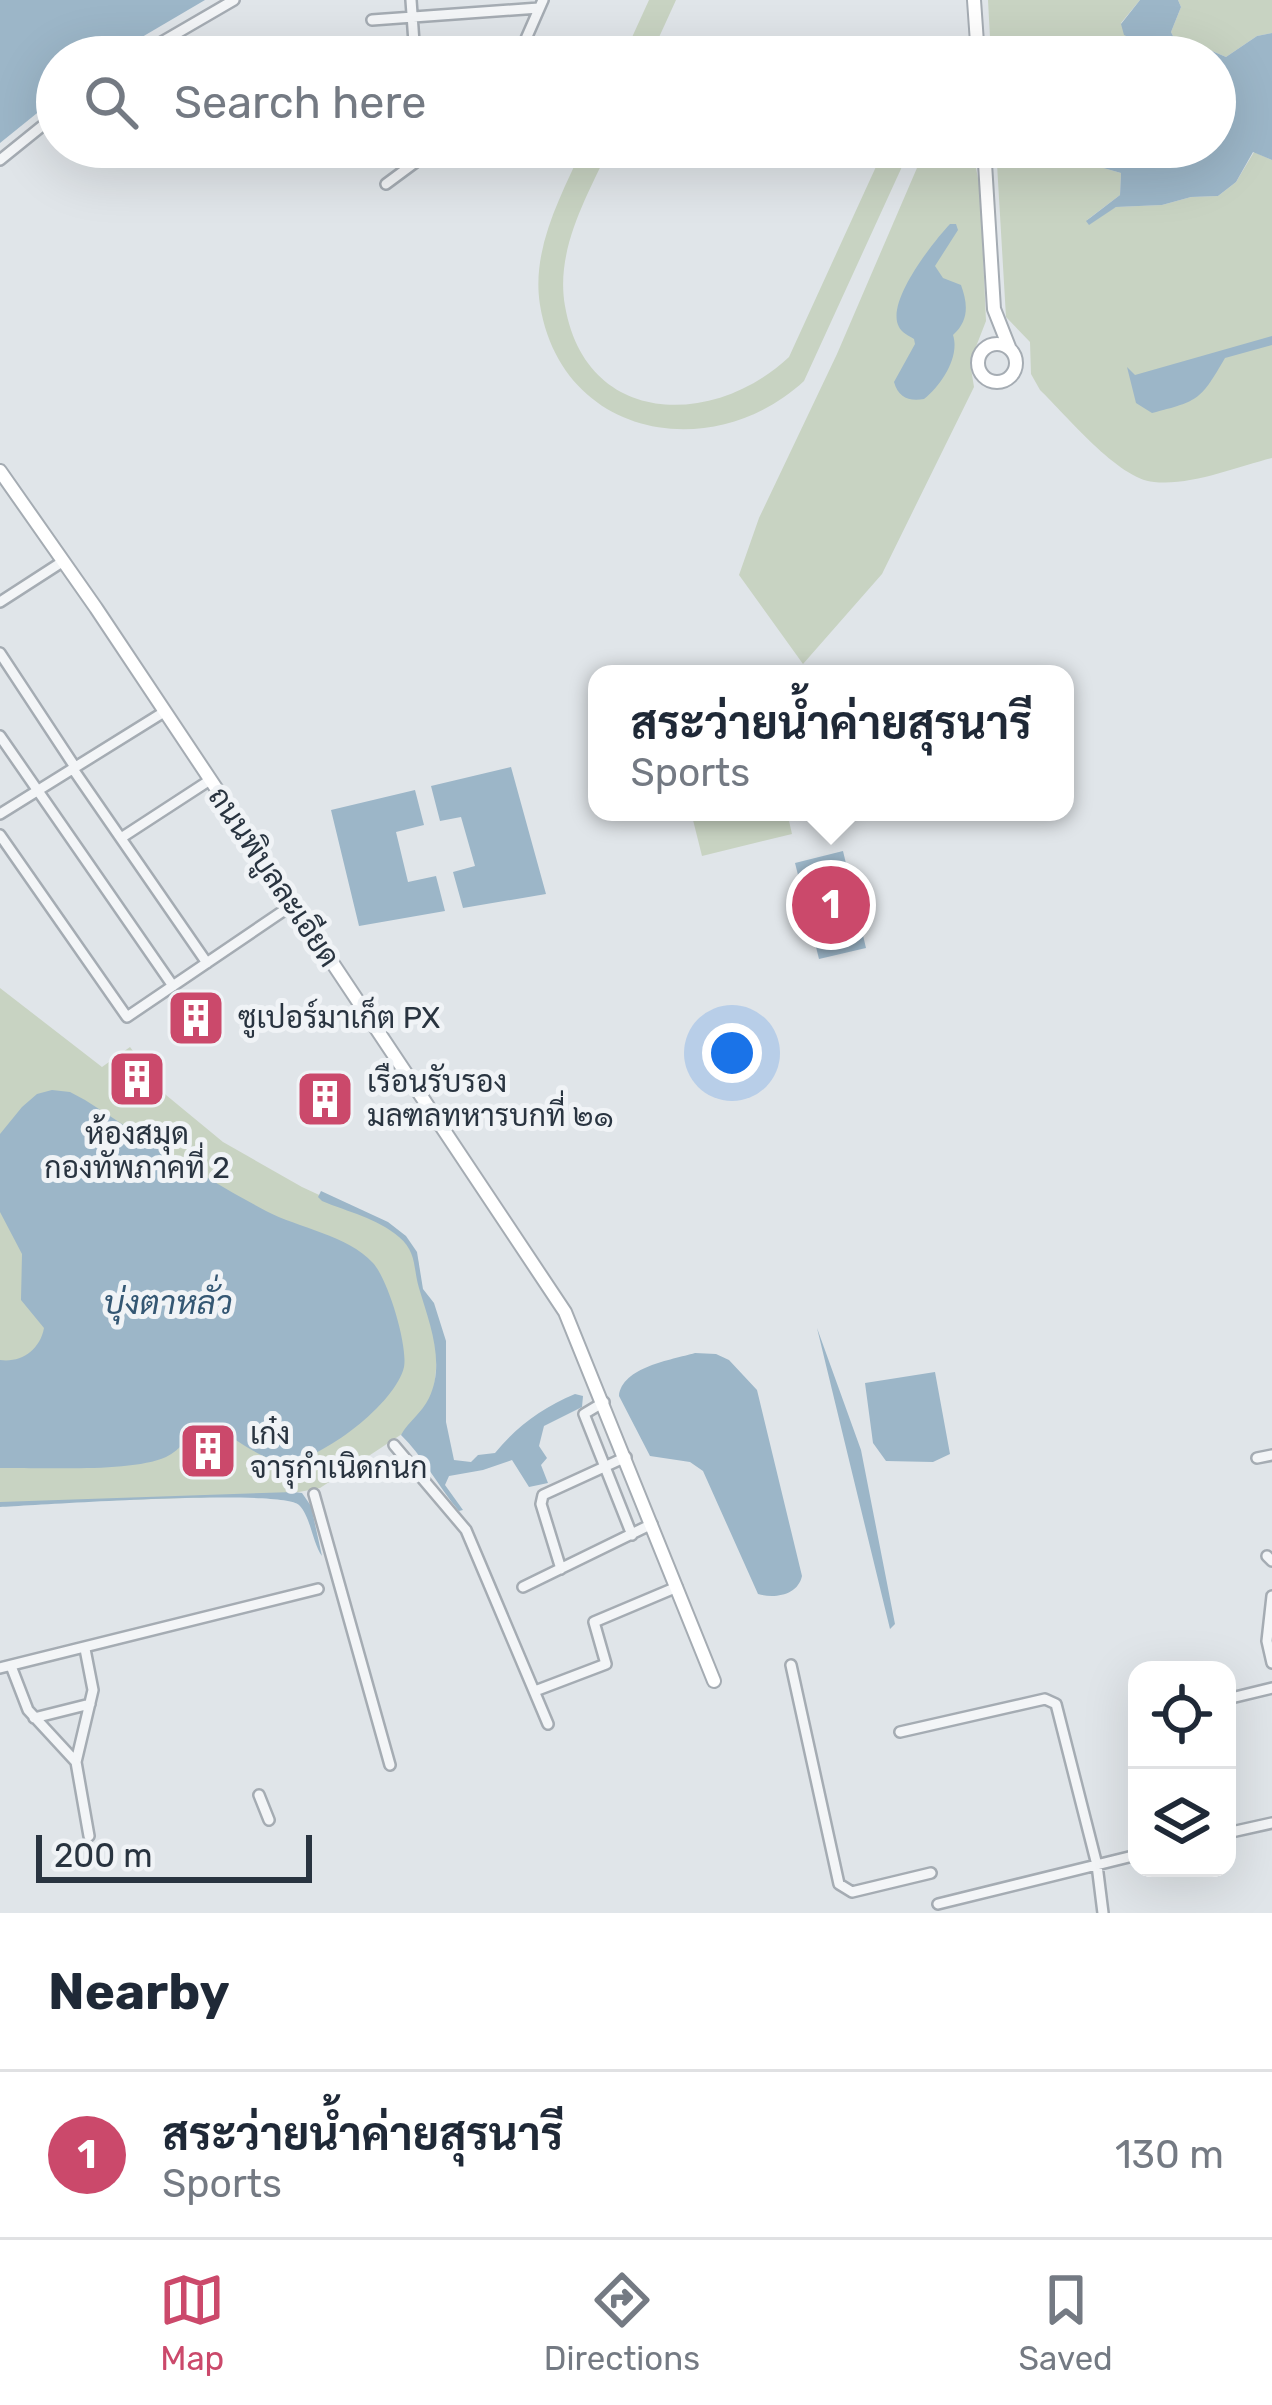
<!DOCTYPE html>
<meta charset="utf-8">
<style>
body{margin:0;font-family:Rubik,Sarabun,sans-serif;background:#f6f6f7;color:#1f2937}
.controls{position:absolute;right:36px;bottom:36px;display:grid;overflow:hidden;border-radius:24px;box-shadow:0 12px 48px #0002}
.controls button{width:108px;height:108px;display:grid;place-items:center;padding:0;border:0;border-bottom:3px solid #e0e1e3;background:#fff;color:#1f2937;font:60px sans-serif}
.scale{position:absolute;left:36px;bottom:30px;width:276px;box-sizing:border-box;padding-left:12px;border:6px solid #293440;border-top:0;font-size:33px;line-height:42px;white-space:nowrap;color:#293440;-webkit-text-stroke:9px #f0f3f6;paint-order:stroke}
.you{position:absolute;left:732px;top:1053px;width:42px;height:42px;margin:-30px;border:9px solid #fff;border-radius:50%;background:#1a73e8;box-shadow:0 0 0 18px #1a73e833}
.badge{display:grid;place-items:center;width:78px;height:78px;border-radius:50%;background:#cb496b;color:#fff;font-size:39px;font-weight:700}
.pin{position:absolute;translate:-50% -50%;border:6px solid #fff;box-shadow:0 3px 12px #0006}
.popup{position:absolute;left:588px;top:665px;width:486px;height:156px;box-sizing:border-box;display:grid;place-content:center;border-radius:24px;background:#fff;filter:drop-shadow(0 3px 9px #0005);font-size:39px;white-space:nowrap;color:#747a83}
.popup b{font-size:45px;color:#1f2937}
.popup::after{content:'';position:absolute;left:50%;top:100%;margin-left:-24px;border:24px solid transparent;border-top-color:#fff}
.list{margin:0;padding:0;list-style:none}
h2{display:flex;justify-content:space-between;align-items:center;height:156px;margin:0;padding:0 48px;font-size:51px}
h2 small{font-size:39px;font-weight:400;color:#747a83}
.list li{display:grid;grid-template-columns:78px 1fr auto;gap:36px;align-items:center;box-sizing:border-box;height:168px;padding:0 48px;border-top:3px solid #e0e1e3}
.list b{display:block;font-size:45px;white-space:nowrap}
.list p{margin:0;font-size:39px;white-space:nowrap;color:#747a83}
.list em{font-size:39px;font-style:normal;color:#747a83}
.icon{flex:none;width:66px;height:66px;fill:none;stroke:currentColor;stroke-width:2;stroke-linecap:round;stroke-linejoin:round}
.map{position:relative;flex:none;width:1272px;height:1913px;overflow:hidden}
.search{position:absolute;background:#fff;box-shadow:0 12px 48px #0002;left:36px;right:36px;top:36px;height:132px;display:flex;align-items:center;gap:30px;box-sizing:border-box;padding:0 42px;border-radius:66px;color:#747a83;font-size:45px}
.sheet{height:324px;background:#fff}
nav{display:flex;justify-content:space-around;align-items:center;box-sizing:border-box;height:168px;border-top:3px solid #e0e1e3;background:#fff;font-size:33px;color:#747a83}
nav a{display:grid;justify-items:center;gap:6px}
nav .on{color:#cb496b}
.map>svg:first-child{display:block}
.green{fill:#c8d3c2}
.water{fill:#9cb6c8}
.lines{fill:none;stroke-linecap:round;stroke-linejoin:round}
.street-casing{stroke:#a5acb3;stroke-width:14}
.secondary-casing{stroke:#a5acb3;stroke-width:16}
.street{stroke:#f3f5f7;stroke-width:9}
.secondary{stroke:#fff;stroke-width:12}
.labels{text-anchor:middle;stroke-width:10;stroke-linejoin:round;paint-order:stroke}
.street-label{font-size:30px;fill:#293440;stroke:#f0f3f6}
.poi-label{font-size:30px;fill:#293440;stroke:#f0f3f6;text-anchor:start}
.water-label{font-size:33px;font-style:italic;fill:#345773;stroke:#f0f3f6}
</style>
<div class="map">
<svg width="1272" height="1913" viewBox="0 0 1272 1913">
<rect width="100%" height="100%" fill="#e0e5e9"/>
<path class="green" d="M 649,0 L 676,0 L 650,57 L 623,57 Z
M 988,0 L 1140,0 L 1121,23 L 1133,41 L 1161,45 L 1165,57 L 1069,57 L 1068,53 L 1026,50 L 1022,57 L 991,57 Z
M 1178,0 L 1272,0 L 1272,33 L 1257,36 L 1226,57 L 1191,42 L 1176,42 L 1171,32 L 1181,7 Z
M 583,147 L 610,147 C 587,196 555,250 565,306 C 586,427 713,428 789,357 L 885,147 L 911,147 L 804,381 C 713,465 562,439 540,305 C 531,249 561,196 583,147 Z
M 926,147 L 972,147 L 980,189 L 986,321 L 970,362 L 974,387 L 882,574 L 803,664 L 739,575 L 759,518 L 837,354 Z
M 996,147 L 1015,147 L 1015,153 L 1044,151 L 1121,173 L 1120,195 L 1087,220 L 1116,207 L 1162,205 L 1191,197 L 1218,196 L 1236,182 L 1254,152 L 1272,160 L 1272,458 C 1236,467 1191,486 1154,482 C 1118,479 1066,415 1040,390 L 1031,374 L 1030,342 L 1006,317 Z
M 691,812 L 787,812 L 792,834 L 702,856 Z
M 0,988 L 102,1067 L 130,1047 L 166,1095 L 223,1142 L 302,1187 L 397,1231 L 418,1260 L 422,1289 L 439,1337 L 433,1401 L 408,1430 L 320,1488 L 283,1495 L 0,1504 Z"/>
<path class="water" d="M 0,0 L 205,0 L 108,57 L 57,57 L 57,97 L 0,143 Z
M 1140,0 L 1178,0 L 1181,7 L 1171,32 L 1176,42 L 1191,42 L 1226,57 L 1257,36 L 1272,33 L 1272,160 L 1253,152 L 1236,182 L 1218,196 L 1191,197 L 1162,205 L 1116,207 L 1089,225 L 1086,221 L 1120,195 L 1121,173 L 1044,151 C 1033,155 1030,168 1016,160 L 1015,147 L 1065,148 L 1106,163 L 1118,162 L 1124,147 L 1215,147 L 1215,57 L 1165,57 L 1161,45 L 1145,44 L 1124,35 L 1121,24 Z
M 950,224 L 956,224 L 958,230 L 935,266 L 943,278 L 961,285 C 968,304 969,321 953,335 C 960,356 942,385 924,399 C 909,402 898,397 894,382 L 915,344 L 914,339 C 909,336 901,332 899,327 C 885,302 934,241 950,224 Z
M 1272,336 L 1272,345 L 1225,358 C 1201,399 1200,401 1152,413 L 1136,403 L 1127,367 L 1135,375 Z
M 511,767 L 546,894 L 463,908 L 453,872 L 475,866 L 461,817 L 440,821 L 431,786 Z
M 415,790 L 424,825 L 396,832 L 408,882 L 436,876 L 445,911 L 359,926 L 331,810 Z
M 843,851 L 866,948 L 819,959 L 795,863 Z
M 52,1090 L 70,1092 L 85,1100 C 144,1138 204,1178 266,1211 C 298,1228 348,1235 373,1263 C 388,1279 408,1346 404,1367 C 396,1403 322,1460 286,1462 C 262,1462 233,1436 212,1425 L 202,1424 C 189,1435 181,1450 166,1457 C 130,1473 42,1467 0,1468 L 0,1360 C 21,1363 40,1350 44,1328 L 21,1300 L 22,1254 L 0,1212 L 0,1134 L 22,1107 L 37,1094 Z
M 321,1191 L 388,1222 L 406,1236 L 417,1252 L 423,1289 L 434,1303 L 446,1341 L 446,1422 L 454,1460 L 471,1462 L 478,1455 L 495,1453 C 517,1426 542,1408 575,1394 L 583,1396 L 582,1407 L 544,1426 L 539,1446 L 547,1458 L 541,1465 L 548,1483 L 529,1487 L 512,1460 L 483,1470 L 449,1476 L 445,1485 L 463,1510 L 459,1511 C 438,1486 422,1455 401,1435 C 408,1422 422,1413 429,1398 C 446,1363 429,1322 419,1288 C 413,1268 417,1252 399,1237 C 377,1218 348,1212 322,1201 L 318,1197 Z
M 817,1328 L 861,1450 L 895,1624 L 890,1629 Z
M 695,1353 L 716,1354 L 729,1360 L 757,1390 L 802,1576 C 798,1595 775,1599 758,1594 L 703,1471 L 690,1462 L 650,1456 L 619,1396 C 622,1367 671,1360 695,1353 Z
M 935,1372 L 950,1454 L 933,1462 L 886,1461 L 873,1443 L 865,1383 Z
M 294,1492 L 302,1493 L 311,1506 L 322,1556 C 312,1542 311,1517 299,1505 C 281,1488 40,1505 0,1507 L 0,1502 Z"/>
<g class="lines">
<defs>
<path id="street" d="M 411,0 L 415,57
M 372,20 L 539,8
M 136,57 L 234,0
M 518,57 L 543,0
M 0,160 L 57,114
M 386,184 L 436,147
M 0,602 L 62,562
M 0,653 L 75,767
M 0,736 L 173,986
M 73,769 L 207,963
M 0,814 L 164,712
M 0,835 L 127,1017 L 292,905
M 121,838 L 210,780
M 604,1402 L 584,1414 L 632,1535
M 394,1445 L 466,1530 L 548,1724
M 1257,1458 L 1272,1455
M 314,1494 L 390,1765
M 1267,1556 L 1272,1561
M 561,1569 L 541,1504 L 543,1495 L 626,1457
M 523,1587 L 652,1524
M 1272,1596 L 1267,1641 L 1272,1663
M 791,1665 L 839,1884 L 852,1892 L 931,1873
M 11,1666 L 28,1710 L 76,1762 L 89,1836
M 0,1668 L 318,1589
M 535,1691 L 606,1664 L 594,1622 L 677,1587
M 1227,1699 L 1272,1688
M 34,1718 L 90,1704
M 900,1732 L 1045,1699 L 1056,1704 L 1097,1865 L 1103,1913
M 76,1762 L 93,1690 L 85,1649
M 259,1795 L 269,1820
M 1227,1833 L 1272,1823
M 938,1904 L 1137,1855"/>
<path id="secondary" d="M 974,0 L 978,57
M 984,147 L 994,309 L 1009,347
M978 363a19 19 0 1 1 38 0a19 19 0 1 1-38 0Z
M 0,471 L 96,608 L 565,1312 L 714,1681"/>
</defs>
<use href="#street" class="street-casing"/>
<use href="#secondary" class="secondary-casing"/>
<use href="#street" class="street"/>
<use href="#secondary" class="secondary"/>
</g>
<defs>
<symbol id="building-square" viewBox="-11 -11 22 22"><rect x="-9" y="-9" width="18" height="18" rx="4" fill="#cb496b" stroke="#f0f3f6"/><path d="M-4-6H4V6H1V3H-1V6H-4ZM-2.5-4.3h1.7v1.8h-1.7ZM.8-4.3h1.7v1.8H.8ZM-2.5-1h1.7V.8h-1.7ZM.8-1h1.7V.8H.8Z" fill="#fff"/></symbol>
</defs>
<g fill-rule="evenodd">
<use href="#building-square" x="163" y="985" width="66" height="66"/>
<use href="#building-square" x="104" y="1046" width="66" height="66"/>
<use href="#building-square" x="292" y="1066" width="66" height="66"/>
<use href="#building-square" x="175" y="1418" width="66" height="66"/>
</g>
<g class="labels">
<g class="street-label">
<text transform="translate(274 877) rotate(56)" y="10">ถนนพิบูลละเอียด</text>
</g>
<g class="poi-label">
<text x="238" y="1028">ซูเปอร์มาเก็ต PX</text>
<text x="367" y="1092">เรือนรับรอง<tspan x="367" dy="34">มลฑลทหารบกที่ ๒๑</tspan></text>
<text x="137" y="1144" text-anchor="middle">ห้องสมุด<tspan x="137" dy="34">กองทัพภาคที่ 2</tspan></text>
<text x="250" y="1444">เก๋ง<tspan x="250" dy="34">จารุกำเนิดกนก</tspan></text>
</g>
<g class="water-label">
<text x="168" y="1314">บุ่งตาหลั่ว</text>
</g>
</g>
</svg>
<div class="controls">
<button><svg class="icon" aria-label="locate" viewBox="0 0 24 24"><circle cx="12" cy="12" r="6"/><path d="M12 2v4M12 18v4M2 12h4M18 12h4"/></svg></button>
<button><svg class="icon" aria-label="layers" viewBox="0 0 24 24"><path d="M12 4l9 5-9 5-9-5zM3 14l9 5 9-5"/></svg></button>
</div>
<div class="scale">200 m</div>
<div class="you"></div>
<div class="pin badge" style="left:831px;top:905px">1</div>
<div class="popup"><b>สระว่ายนํ้าค่ายสุรนารี</b>Sports</div>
<div class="search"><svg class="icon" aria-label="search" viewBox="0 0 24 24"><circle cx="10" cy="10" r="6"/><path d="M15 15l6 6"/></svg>Search here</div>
</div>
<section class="sheet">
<h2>Nearby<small></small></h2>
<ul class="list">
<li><span class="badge">1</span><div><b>สระว่ายนํ้าค่ายสุรนารี</b><p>Sports</p></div><em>130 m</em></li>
</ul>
</section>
<nav>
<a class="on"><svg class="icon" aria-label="map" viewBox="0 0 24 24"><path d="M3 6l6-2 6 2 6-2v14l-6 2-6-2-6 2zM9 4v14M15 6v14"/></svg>Map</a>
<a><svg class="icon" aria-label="directions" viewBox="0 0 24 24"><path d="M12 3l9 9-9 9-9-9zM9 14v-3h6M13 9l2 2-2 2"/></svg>Directions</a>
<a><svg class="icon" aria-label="saved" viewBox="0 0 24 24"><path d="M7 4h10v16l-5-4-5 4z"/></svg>Saved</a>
</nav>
